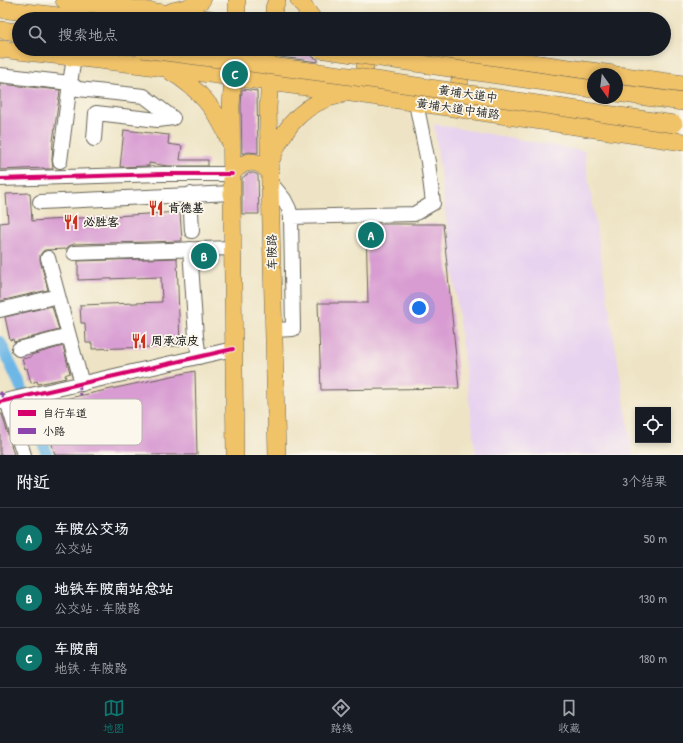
<!DOCTYPE html>
<html lang="zh">
<meta charset="utf-8">
<style>
body{margin:0;font-family:"Patrick Hand","LXGW WenKai TC",sans-serif;background:#242831;color:#f1f3f6}
.controls{position:absolute;right:12px;bottom:12px;display:grid;overflow:hidden;border-radius:0px;box-shadow:0 2px 6px #0003}
.controls button{width:36px;height:36px;display:grid;place-items:center;padding:0;border:0;border-bottom:1px solid #363941;background:#171b24;color:#f1f3f6;font:20px sans-serif}
.compass{position:absolute;left:587px;top:68px;width:36px;height:36px;border-radius:50%;background:#171b24;box-shadow:0 2px 6px #0003;rotate:166deg}
.you{position:absolute;left:419px;top:308px;width:14px;height:14px;margin:-10px;border:3px solid #fff;border-radius:50%;background:#1a73e8;box-shadow:0 0 0 6px #1a73e833}
.badge{display:grid;place-items:center;width:26px;height:26px;border-radius:50%;background:#0f766e;color:#fff;font-size:13px;font-weight:700}
.pin{position:absolute;translate:-50% -50%;border:2px solid #fff;box-shadow:0 1px 4px #0006}
.list{margin:0;padding:0;list-style:none}
h2{display:flex;justify-content:space-between;align-items:center;height:52px;margin:0;padding:0 16px;font-size:17px}
h2 small{font-size:13px;font-weight:400;color:#9ea1a6}
.list li{display:grid;grid-template-columns:26px 1fr auto;gap:12px;align-items:center;box-sizing:border-box;height:60px;padding:0 16px;border-top:1px solid #363941}
.list b{display:block;font-size:15px;white-space:nowrap}
.list p{margin:0;font-size:13px;white-space:nowrap;color:#9ea1a6}
.list em{font-size:13px;font-style:normal;color:#9ea1a6}
.icon{flex:none;width:22px;height:22px;fill:none;stroke:currentColor;stroke-width:2;stroke-linecap:round;stroke-linejoin:round}
.map{position:relative;flex:none;width:683px;height:455px;overflow:hidden}
.search{position:absolute;background:#171b24;box-shadow:0 2px 6px #0003;left:12px;right:12px;top:12px;height:44px;display:flex;align-items:center;gap:10px;box-sizing:border-box;padding:0 14px;border-radius:22px;color:#9ea1a6;font-size:15px}
.sheet{height:232px;background:#171b24}
nav{display:flex;justify-content:space-around;align-items:center;box-sizing:border-box;height:56px;border-top:1px solid #363941;background:#171b24;font-size:11px;color:#9ea1a6}
nav a{display:grid;justify-items:center;gap:2px}
nav .on{color:#0f766e}
.map>svg:first-child{display:block}
.built{fill:#e7d2ef}
.lines{fill:none;stroke-linecap:round;stroke-linejoin:round}
.canal{stroke:#6db7e6;stroke-width:12}
.building{fill:#d89cd2}
.minor-casing{stroke:#666257;stroke-width:16}
.major-casing{stroke:#666257;stroke-width:18}
.minor{stroke:#fff;stroke-width:14}
.major{stroke:#f1c369;stroke-width:17}
.major-bridge-casing{stroke:#666257;stroke-width:18;stroke-linecap:butt}
.major-bridge{stroke:#f1c369;stroke-width:17}
.quiet{stroke:#8e44ad;stroke-width:3;stroke-dasharray:6 3;stroke-linecap:butt}
.cycleway-casing{stroke:#fbf7ec;stroke-width:6}
.cycleway{stroke:#d6006c;stroke-width:4}
.labels{text-anchor:middle;stroke-width:3.5;stroke-linejoin:round;paint-order:stroke}
.street-label{font-size:12px;fill:#1c1c1c;stroke:#fbf7ec}
.poi-label{font-size:12px;font-weight:bold;fill:#1c1c1c;stroke:#fbf7ec;text-anchor:start}
.key{fill:#fbf7ec;stroke:#b8b5ae;stroke-width:1}
.key-label{font-size:11px;fill:#1c1c1c}
</style>
<div class="map">
<svg width="683" height="455" viewBox="0 0 683 455">
<rect width="100%" height="100%" fill="#fbf7ec"/>
<filter id="ink" filterUnits="userSpaceOnUse"><feTurbulence type="fractalNoise" baseFrequency=".025" numOctaves="2"/><feDisplacementMap in="SourceGraphic" scale="8" xChannelSelector="R" yChannelSelector="G"/><feConvolveMatrix kernelMatrix="1 2 1 2 8 2 1 2 1" color-interpolation-filters="sRGB"/></filter>
<filter id="wash" filterUnits="userSpaceOnUse"><feTurbulence type="fractalNoise" baseFrequency=".012" numOctaves="4" result="noise"/><feDisplacementMap in="SourceGraphic" scale="16" xChannelSelector="R" yChannelSelector="G"/><feGaussianBlur stdDeviation="0.9" result="paint"/><feColorMatrix in="noise" values="0 0 0 0 0 0 0 0 0 0 0 0 0 0 0 0 0 1.4 0 .05"/><feComposite in="paint" operator="in"/></filter>
<g filter="url(#wash)">
<rect width="100%" height="100%" fill="#eee4c5"/>
<path class="built" d="M 434,124 L 584,151 L 633,455 L 476,455 Z"/>
<g class="lines">
<path class="canal" d="M 0,342 L 22,389
M 31,403 L 47,455"/>
</g>
<g id="blocks">
<path class="building" d="M 245,49 L 262,49 L 262,55 L 245,52 Z
M 282,49 L 309,49 L 313,57 L 318,59 L 318,62 L 281,57 Z
M 0,84 L 60,90 L 53,141 L 52,160 L 53,169 L 44,169 L 44,168 L 0,170 Z
M 242,89 L 257,91 L 258,153 L 249,152 L 242,154 L 241,106 Z
M 124,130 L 169,135 L 168,144 L 182,146 L 180,160 L 208,160 L 208,166 L 168,166 L 149,163 L 149,166 L 120,167 Z
M 249,173 L 254,173 L 258,175 L 259,214 L 242,214 L 242,178 Z
M 30,193 L 32,221 L 180,212 L 182,241 L 74,244 L 69,246 L 66,249 L 45,250 L 43,251 L 40,255 L 40,260 L 48,290 L 0,301 L 0,223 L 8,222 L 6,194 Z
M 366,224 L 443,224 L 459,388 L 321,390 L 318,303 L 368,303 Z
M 177,258 L 180,346 L 92,349 L 92,343 L 86,343 L 85,323 L 81,323 L 80,305 L 162,302 L 161,277 L 78,280 L 78,261 Z
M 52,306 L 59,330 L 14,342 L 13,339 L 10,340 L 5,317 Z
M 63,346 L 70,373 L 65,375 L 66,378 L 38,384 L 37,381 L 31,383 L 27,368 L 25,369 L 22,359 L 31,357 L 31,355 Z
M 195,371 L 197,455 L 55,455 L 41,404 Z
M 0,414 L 2,414 L 14,455 L 0,455 Z"/>
</g>
</g>
<g filter="url(#ink)">
<use href="#blocks" fill-opacity="0" stroke="#666257" stroke-width="1"/>
<g class="lines">
<defs>
<path id="minor" d="M 0,75 L 70,83 L 74,58
M 60,161 L 70,83 L 78,89 L 144,96 L 173,118 L 158,120 L 96,113 L 94,139
M 0,179 L 162,174 L 232,174
M 270,182 L 284,199 L 289,209 L 291,217 L 293,329 L 274,330
M 190,194 L 192,231
M 40,202 L 232,193
M 291,217 L 414,214 L 433,203 L 428,162 L 416,103
M 190,249 L 196,337 L 199,357
M 74,253 L 233,248
M 48,258 L 82,384
M 0,310 L 58,296
M 19,349 L 69,336
M 7,401 L 24,455
M 0,402 L 233,349"/>
<path id="major" d="M 64,0 L 210,19
M 299,0 L 313,19
M 0,9 L 84,19
M 172,11 C 183,9 193,7 202,0
M 237,19 L 237,0
M 274,19 L 274,8 L 277,0
M 0,30 L 19,32
M 0,49 L 134,64 L 351,93 L 683,142
M 272,49 L 268,108 L 277,455
M 433,49 L 613,74
M 171,72 C 197,87 218,111 229,140
M 617,75 L 683,84
M 371,91 C 362,78 362,61 374,49
M 617,93 L 683,102
M 466,105 C 455,90 458,71 472,60
M 272,158 C 284,126 305,102 340,95
M 232,174 C 243,159 259,158 270,173
M 235,455 L 231,106 L 235,49"/>
</defs>
<use href="#minor" class="minor-casing"/>
<use href="#major" class="major-casing"/>
<use href="#minor" class="minor"/>
<use href="#major" class="major"/>
<defs>
<path id="major-bridge" d="M 142,49 L 349,76 L 674,124
M 319,49 L 593,89"/>
</defs>
<use href="#major-bridge" class="major-bridge-casing"/>
<use href="#major-bridge" class="major-bridge"/>
<path class="quiet" d="M 79,384 L 81,395
M 0,392 L 7,401"/>
<defs>
<path id="cycleway" d="M 0,179 L 162,174 L 232,174
M 0,402 L 233,349"/>
</defs>
<use href="#cycleway" class="cycleway-casing"/>
<use href="#cycleway" class="cycleway"/>
</g>
</g>
<defs>
<symbol id="restaurant-bare" viewBox="-9 -9 18 18"><path d="M-5-6h1v4h1v-4h1v4h1v-4h1v5L-1.5 .5V6h-2V.5L-5-1ZM5-6V6H3V1.5H1.5Q1.5-4 5-6Z" fill="#c8321e" stroke="#fbf7ec" stroke-width="2.5" paint-order="stroke"/></symbol>
</defs>
<g fill-rule="evenodd">
<use href="#restaurant-bare" x="145" y="197" width="22" height="22"/>
<use href="#restaurant-bare" x="60" y="211" width="22" height="22"/>
<use href="#restaurant-bare" x="128" y="330" width="22" height="22"/>
</g>
<g class="labels">
<g class="street-label">
<text transform="translate(468 94) rotate(8)" y="4">黄埔大道中</text>
<text transform="translate(458 109) rotate(8)" y="4">黄埔大道中辅路</text>
<text transform="translate(272 252) rotate(-91)" y="4">车陂路</text>
</g>
<g class="poi-label">
<text x="168" y="212">肯德基</text>
<text x="83" y="226">必胜客</text>
<text x="151" y="345">周承凉皮</text>
</g>
</g>
<rect x="10" y="399" width="132" height="46" rx="6" class="key"/>
<rect x="18" y="410" width="18" height="6" fill="#d6006c"/>
<rect x="18" y="428" width="18" height="6" fill="#8e44ad"/>
<g class="key-label">
<text x="43" y="417">自行车道</text>
<text x="43" y="435">小路</text>
</g>
</svg>
<div class="controls">
<button><svg class="icon" aria-label="locate" viewBox="0 0 24 24"><circle cx="12" cy="12" r="6"/><path d="M12 2v4M12 18v4M2 12h4M18 12h4"/></svg></button>
</div>
<svg class="compass" viewBox="-18 -18 36 36"><path d="M0-13l5 13h-10z" fill="#e53935"/><path d="M0 13l5-13h-10z" fill="#9ea1a6"/></svg>
<div class="you"></div>
<div class="pin badge" style="left:371px;top:235px">A</div>
<div class="pin badge" style="left:204px;top:256px">B</div>
<div class="pin badge" style="left:235px;top:74px">C</div>
<div class="search"><svg class="icon" aria-label="search" viewBox="0 0 24 24"><circle cx="10" cy="10" r="6"/><path d="M15 15l6 6"/></svg>搜索地点</div>
</div>
<section class="sheet">
<h2>附近<small>3个结果</small></h2>
<ul class="list">
<li><span class="badge">A</span><div><b>车陂公交场</b><p>公交站</p></div><em>50 m</em></li>
<li><span class="badge">B</span><div><b>地铁车陂南站总站</b><p>公交站 · 车陂路</p></div><em>130 m</em></li>
<li><span class="badge">C</span><div><b>车陂南</b><p>地铁 · 车陂路</p></div><em>180 m</em></li>
</ul>
</section>
<nav>
<a class="on"><svg class="icon" aria-label="map" viewBox="0 0 24 24"><path d="M3 6l6-2 6 2 6-2v14l-6 2-6-2-6 2zM9 4v14M15 6v14"/></svg>地图</a>
<a><svg class="icon" aria-label="directions" viewBox="0 0 24 24"><path d="M12 3l9 9-9 9-9-9zM9 14v-3h6M13 9l2 2-2 2"/></svg>路线</a>
<a><svg class="icon" aria-label="saved" viewBox="0 0 24 24"><path d="M7 4h10v16l-5-4-5 4z"/></svg>收藏</a>
</nav>
